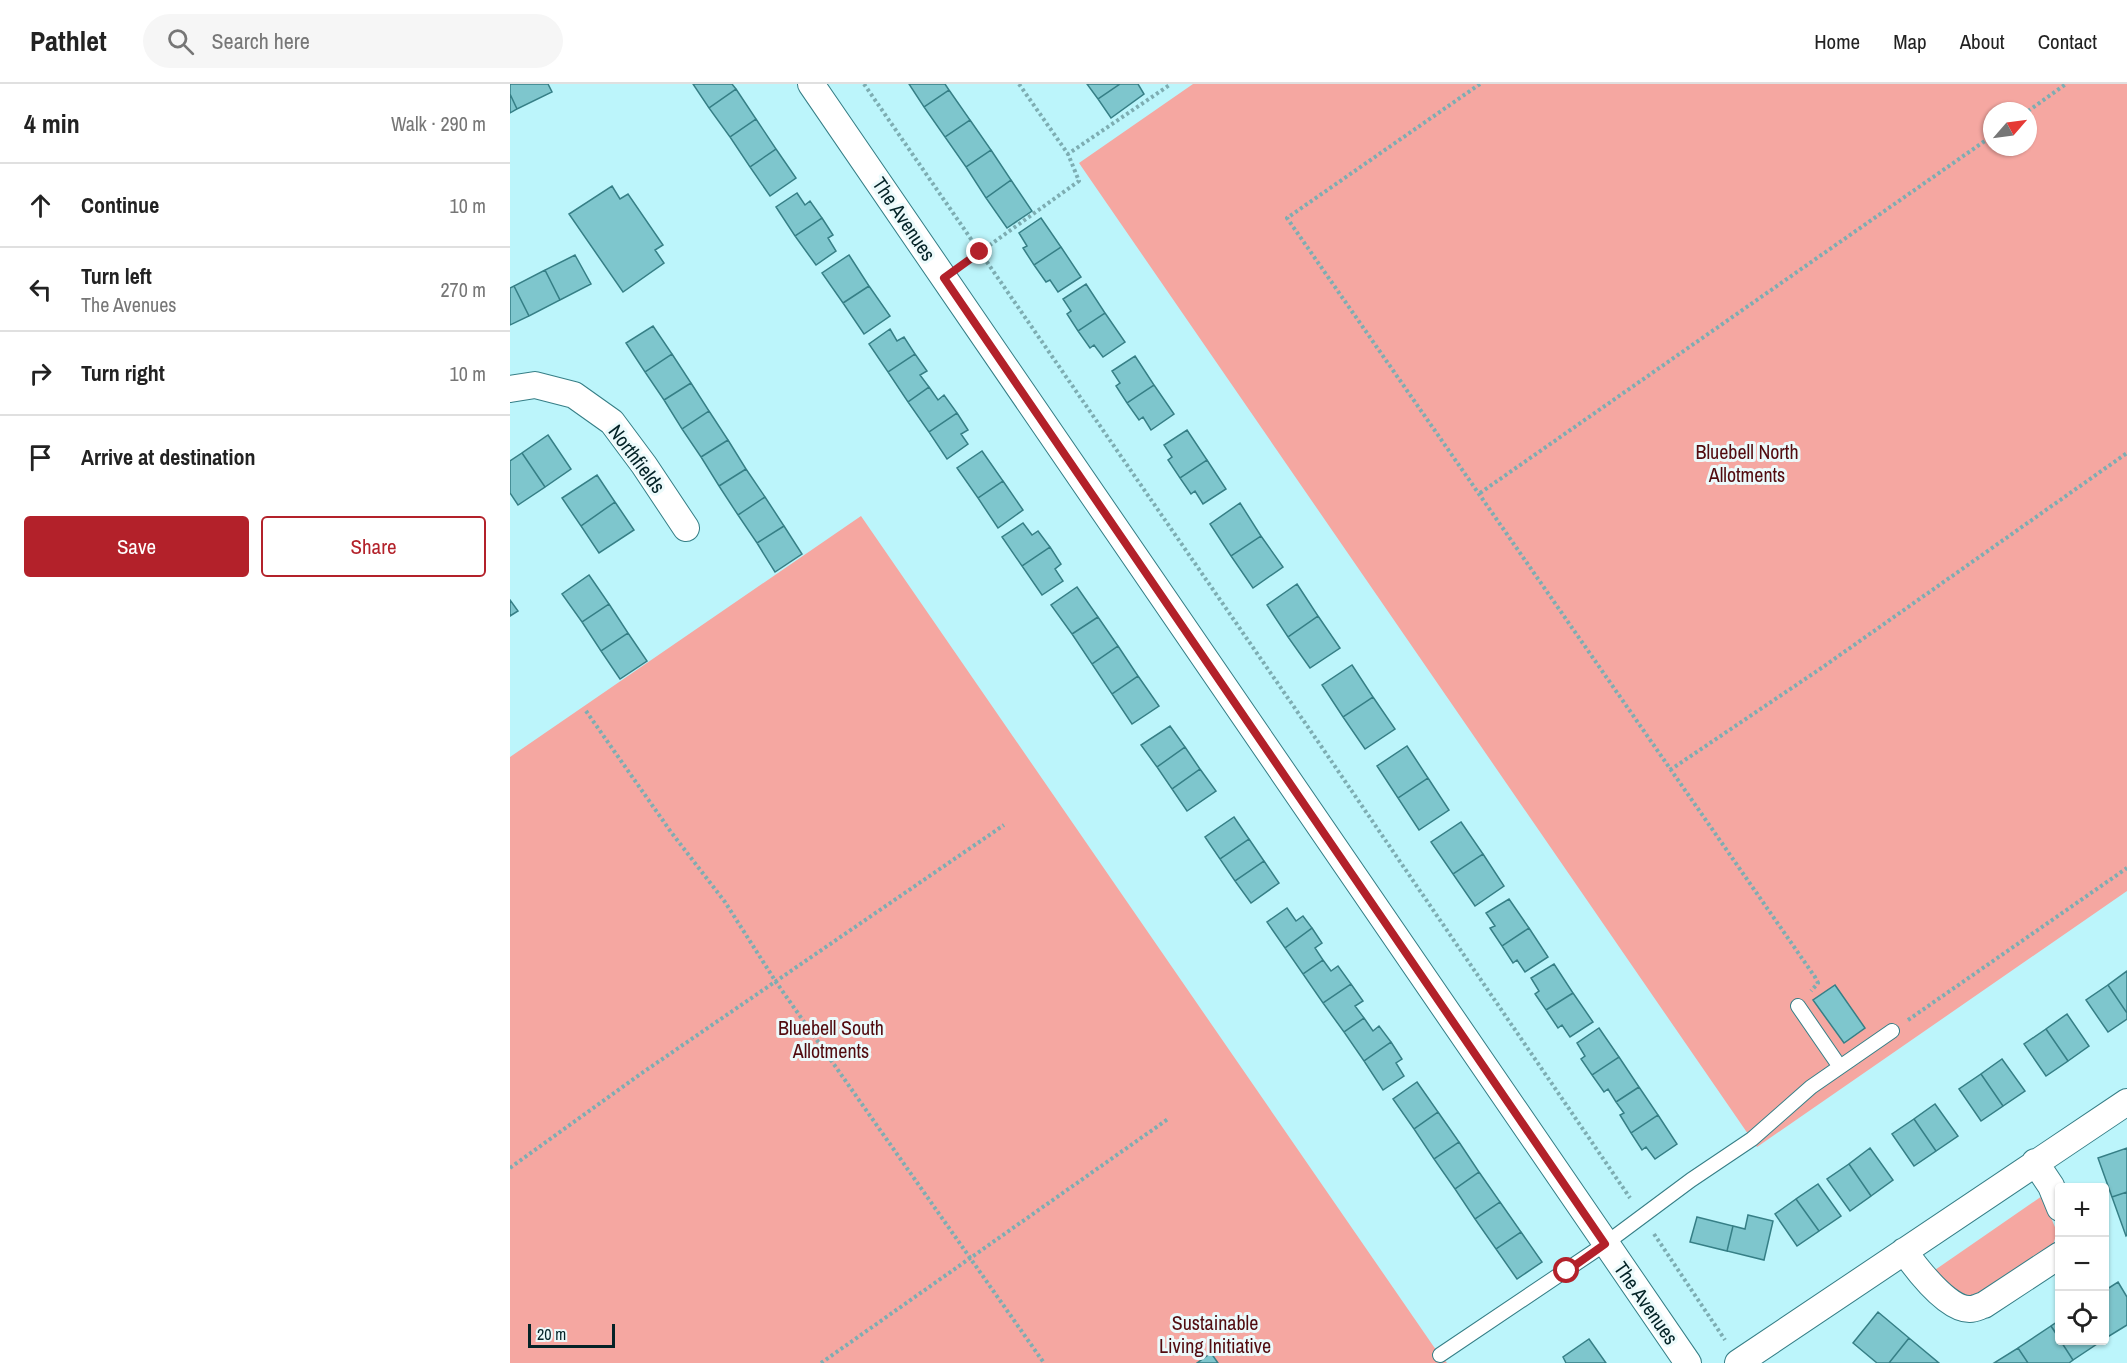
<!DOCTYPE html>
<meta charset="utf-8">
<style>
body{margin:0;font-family:"Archivo Narrow",sans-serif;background:#f6f6f6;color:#222}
.controls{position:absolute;right:18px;bottom:18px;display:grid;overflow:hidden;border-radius:6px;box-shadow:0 2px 4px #0004}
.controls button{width:54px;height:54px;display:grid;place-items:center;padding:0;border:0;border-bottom:2px solid #e0e0e0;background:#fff;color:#222;font:30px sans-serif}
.compass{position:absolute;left:1473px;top:18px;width:54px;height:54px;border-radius:50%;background:#fff;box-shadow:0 2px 4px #0004;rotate:62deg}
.scale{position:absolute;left:18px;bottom:15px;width:87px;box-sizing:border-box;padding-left:6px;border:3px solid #042327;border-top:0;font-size:16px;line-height:21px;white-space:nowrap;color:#042327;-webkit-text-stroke:4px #ecfafb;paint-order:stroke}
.stop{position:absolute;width:18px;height:18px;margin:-14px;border:4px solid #b3212a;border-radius:50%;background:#fff}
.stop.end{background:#b3212a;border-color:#fff;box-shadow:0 2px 6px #0008}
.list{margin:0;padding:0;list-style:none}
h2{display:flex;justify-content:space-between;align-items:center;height:78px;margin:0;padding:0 24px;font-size:26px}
h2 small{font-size:20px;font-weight:400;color:#767676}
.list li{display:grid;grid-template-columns:39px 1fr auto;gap:18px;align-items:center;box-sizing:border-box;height:84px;padding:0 24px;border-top:2px solid #e0e0e0}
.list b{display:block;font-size:22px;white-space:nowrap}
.list p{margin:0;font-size:20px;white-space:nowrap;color:#767676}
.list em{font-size:20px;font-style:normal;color:#767676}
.actions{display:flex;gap:12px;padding:18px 24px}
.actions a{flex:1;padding:14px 0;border:2px solid #b3212a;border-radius:6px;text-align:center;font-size:21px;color:#b3212a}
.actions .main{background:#b3212a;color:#fff}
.icon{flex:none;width:33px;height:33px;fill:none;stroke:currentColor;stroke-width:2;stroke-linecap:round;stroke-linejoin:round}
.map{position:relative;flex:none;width:1617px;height:1279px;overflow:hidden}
header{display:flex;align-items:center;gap:36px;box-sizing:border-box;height:84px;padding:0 30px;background:#fff;border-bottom:2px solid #e0e0e0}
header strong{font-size:28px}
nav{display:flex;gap:33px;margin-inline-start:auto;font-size:21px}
.search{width:420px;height:54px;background:#f6f6f6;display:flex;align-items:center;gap:15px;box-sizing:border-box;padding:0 21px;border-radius:33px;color:#767676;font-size:22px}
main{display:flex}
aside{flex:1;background:#fff}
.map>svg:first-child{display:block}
.green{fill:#f5a7a1;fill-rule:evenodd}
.building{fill:#7ec6cd;stroke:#367f86;stroke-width:1.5}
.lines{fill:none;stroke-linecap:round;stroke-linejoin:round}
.lane-casing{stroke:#357e86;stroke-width:16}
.street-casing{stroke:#357e86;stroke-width:28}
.path{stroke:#7dadb2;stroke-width:4;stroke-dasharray:3 3;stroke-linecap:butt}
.lane{stroke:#fff;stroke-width:14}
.street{stroke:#fff;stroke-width:26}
.route{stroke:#b3212a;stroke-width:8}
.labels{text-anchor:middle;stroke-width:6;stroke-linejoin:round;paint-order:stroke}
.street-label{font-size:20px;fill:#042327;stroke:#ecfafb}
.park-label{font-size:20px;fill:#520b0f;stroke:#ecfafb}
</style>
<header>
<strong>Pathlet</strong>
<div class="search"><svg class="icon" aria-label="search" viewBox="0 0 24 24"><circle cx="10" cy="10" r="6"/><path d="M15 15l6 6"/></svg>Search here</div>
<nav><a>Home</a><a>Map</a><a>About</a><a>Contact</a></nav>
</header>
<main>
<aside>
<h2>4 min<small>Walk · 290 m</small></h2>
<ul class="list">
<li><svg class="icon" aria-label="ahead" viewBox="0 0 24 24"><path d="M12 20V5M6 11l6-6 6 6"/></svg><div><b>Continue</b></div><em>10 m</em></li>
<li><svg class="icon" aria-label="left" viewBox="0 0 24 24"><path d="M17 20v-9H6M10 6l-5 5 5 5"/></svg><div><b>Turn left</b><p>The Avenues</p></div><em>270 m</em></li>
<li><svg class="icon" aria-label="right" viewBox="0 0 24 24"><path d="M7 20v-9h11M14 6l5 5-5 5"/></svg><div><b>Turn right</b></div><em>10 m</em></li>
<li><svg class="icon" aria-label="arrive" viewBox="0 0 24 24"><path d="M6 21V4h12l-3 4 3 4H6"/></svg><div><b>Arrive at destination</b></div></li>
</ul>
<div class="actions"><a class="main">Save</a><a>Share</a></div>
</aside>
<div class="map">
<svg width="1617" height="1279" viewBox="0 0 1617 1279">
<rect width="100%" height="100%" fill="#bcf5fb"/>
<path class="green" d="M 683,0 L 1617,0 L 1617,807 L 1247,1063 L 569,79 ZM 1482,27 L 1518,27 L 1518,63 L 1482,63 Z
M 351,432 L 924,1263 L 937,1279 L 0,1279 L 0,673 Z
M 1532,1112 L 1547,1148 L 1543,1161 L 1469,1212 L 1453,1214 L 1422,1188 Z"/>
<path class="building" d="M 0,0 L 38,0 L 42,8 L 7,25 L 0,10 Z
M 183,0 L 222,0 L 226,5 L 199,24 Z
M 399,0 L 435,0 L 439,6 L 414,23 Z
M 577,0 L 610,0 L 588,15 Z
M 610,0 L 628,0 L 634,10 L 601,34 L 588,15 Z
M 226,5 L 246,35 L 220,53 L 199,24 Z
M 439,6 L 460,36 L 435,53 L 414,23 Z
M 0,10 L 7,25 L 0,29 Z
M 246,35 L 266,65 L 240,83 L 220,53 Z
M 460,36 L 481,66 L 456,83 L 435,53 Z
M 266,65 L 286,94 L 260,112 L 240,83 Z
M 481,66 L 501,96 L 476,114 L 456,83 Z
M 501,96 L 522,127 L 497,144 L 476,114 Z
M 102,102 L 110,115 L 118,110 L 153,161 L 145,166 L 154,179 L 113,208 L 59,130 Z
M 287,109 L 295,121 L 300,117 L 312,134 L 285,152 L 266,123 Z
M 312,134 L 323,151 L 318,154 L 326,167 L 306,181 L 285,152 Z
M 531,134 L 551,163 L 524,181 L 513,164 L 517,162 L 509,149 Z
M 551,163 L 571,193 L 548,208 L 540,196 L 536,198 L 524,181 Z
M 65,171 L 81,200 L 50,216 L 35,186 Z
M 339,171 L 359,202 L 333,219 L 312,189 Z
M 35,186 L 50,216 L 19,232 L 4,202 Z
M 576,200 L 595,229 L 568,247 L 557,230 L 561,227 L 553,215 Z
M 4,202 L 19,232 L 0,241 L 0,204 Z
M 359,202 L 380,232 L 354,250 L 333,219 Z
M 595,229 L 615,258 L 593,273 L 584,261 L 580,264 L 568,247 Z
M 143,242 L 162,270 L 135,288 L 116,259 Z
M 380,245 L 387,257 L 394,253 L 405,270 L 378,288 L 359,260 Z
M 162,270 L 181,299 L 154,316 L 135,288 Z
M 405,270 L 417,287 L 410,291 L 419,303 L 398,318 L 378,288 Z
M 625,272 L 644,301 L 617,319 L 606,302 L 610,299 L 602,287 Z
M 181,299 L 199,327 L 172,345 L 154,316 Z
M 644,301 L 664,330 L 641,346 L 633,333 L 629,336 L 617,319 Z
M 419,303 L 428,316 L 434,311 L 447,329 L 419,348 L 398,318 Z
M 199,327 L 218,356 L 191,373 L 172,345 Z
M 447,329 L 458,346 L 451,350 L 458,360 L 437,375 L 419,348 Z
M 677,346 L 697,376 L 670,394 L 658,376 L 662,373 L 654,361 Z
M 38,351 L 61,385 L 35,403 L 12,369 Z
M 218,356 L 236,385 L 209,402 L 191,373 Z
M 472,367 L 493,397 L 468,414 L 447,384 Z
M 12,369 L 35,403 L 8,421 L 0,409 L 0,377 Z
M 697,376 L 716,405 L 693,420 L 685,407 L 681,410 L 670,394 Z
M 236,385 L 255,413 L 228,431 L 209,402 Z
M 87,391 L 105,418 L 71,442 L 52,414 Z
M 493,397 L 513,426 L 488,444 L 468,414 Z
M 255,413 L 274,442 L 247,459 L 228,431 Z
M 105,418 L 124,446 L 89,469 L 71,442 Z
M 730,419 L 751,452 L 721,472 L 700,440 Z
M 513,439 L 522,451 L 528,447 L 540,463 L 512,482 L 492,453 Z
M 274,442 L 292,470 L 265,488 L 247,459 Z
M 751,452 L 773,483 L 743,504 L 721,472 Z
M 540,463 L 551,480 L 545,485 L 553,497 L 532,511 L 512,482 Z
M 79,491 L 99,520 L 72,538 L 52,510 Z
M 787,500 L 808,532 L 778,553 L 757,521 Z
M 567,503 L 588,533 L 562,550 L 541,521 Z
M 0,516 L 8,527 L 0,532 Z
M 99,520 L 118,549 L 91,567 L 72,538 Z
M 808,532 L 830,564 L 800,584 L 778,553 Z
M 588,533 L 608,562 L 582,580 L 562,550 Z
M 118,549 L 137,577 L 110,595 L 91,567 Z
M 608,562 L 628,592 L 602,610 L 582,580 Z
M 842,581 L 863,613 L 833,633 L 812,601 Z
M 628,592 L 649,622 L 622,640 L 602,610 Z
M 863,613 L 885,645 L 855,665 L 833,633 Z
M 660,642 L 675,663 L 647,683 L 631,661 Z
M 897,662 L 918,694 L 888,714 L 867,682 Z
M 675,663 L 690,685 L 662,705 L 647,683 Z
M 690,685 L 706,707 L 677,727 L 662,705 Z
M 918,694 L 939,726 L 909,746 L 888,714 Z
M 724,733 L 739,755 L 710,775 L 695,753 Z
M 951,738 L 973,770 L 943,790 L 921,758 Z
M 739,755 L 754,777 L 725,797 L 710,775 Z
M 973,770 L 994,802 L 965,822 L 943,790 Z
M 754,777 L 769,799 L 741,819 L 725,797 Z
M 999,815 L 1019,844 L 992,862 L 980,844 L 985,842 L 976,829 Z
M 777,824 L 786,837 L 793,832 L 802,844 L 775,864 L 757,838 Z
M 802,844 L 812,859 L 805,864 L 813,876 L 793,890 L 775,864 Z
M 1019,844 L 1038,873 L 1015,888 L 1007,876 L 1003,879 L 992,862 Z
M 813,876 L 821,887 L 828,882 L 841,900 L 813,919 L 793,890 Z
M 1044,880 L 1063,909 L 1036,926 L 1025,910 L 1029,907 L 1021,894 Z
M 1617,887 L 1617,929 L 1598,901 Z
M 841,900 L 853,917 L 845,922 L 854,934 L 834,948 L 813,919 Z
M 1325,901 L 1355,944 L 1334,959 L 1303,916 Z
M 1598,901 L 1617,929 L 1617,935 L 1598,948 L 1576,916 Z
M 1063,909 L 1083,938 L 1060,953 L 1052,941 L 1048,944 L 1036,926 Z
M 1557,930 L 1579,962 L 1558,977 L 1536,945 Z
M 854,934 L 863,947 L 869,942 L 881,958 L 854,977 L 834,948 Z
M 1089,944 L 1109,973 L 1082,991 L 1071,975 L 1075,972 L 1067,959 Z
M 1536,945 L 1558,977 L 1536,992 L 1514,960 Z
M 881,958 L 892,975 L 886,979 L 894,992 L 873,1006 L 854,977 Z
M 1109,973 L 1129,1003 L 1106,1018 L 1098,1005 L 1094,1008 L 1082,991 Z
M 1492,975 L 1515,1007 L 1493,1022 L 1471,990 Z
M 1471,990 L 1493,1022 L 1471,1037 L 1449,1005 Z
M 907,998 L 928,1028 L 904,1045 L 883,1015 Z
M 1129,1003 L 1148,1031 L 1121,1049 L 1110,1031 L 1114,1029 L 1106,1018 Z
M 1425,1020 L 1448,1052 L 1426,1067 L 1404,1035 Z
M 928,1028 L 949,1058 L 924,1075 L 904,1045 Z
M 1148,1031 L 1167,1060 L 1145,1075 L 1136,1063 L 1132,1066 L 1121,1049 Z
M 1404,1035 L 1426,1067 L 1404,1082 L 1382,1050 Z
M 949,1058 L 969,1088 L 945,1105 L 924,1075 Z
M 1360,1064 L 1383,1096 L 1361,1112 L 1339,1080 Z
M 1617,1064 L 1617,1108 L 1602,1113 L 1588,1074 Z
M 1339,1080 L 1361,1112 L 1340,1127 L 1317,1095 Z
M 969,1088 L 990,1118 L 965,1135 L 945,1105 Z
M 1308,1100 L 1331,1132 L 1309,1147 L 1286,1115 Z
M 1617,1108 L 1617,1151 L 1616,1152 L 1602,1113 Z
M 1286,1115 L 1309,1147 L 1287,1162 L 1265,1130 Z
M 990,1118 L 1011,1148 L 986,1165 L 965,1135 Z
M 1238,1131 L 1263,1137 L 1254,1176 L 1217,1167 L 1223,1142 L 1235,1145 Z
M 1187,1133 L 1223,1142 L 1217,1167 L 1180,1158 Z
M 1011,1148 L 1032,1178 L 1007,1195 L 986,1165 Z
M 1608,1198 L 1617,1213 L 1617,1241 L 1596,1254 L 1594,1251 L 1594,1207 Z
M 1368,1228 L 1399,1254 L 1379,1279 L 1367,1279 L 1343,1259 Z
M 1550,1236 L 1550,1255 L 1541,1242 Z
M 1541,1242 L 1563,1276 L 1559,1279 L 1518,1279 L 1508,1264 Z
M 1399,1254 L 1429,1279 L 1379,1279 Z
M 1079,1255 L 1096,1279 L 1056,1279 L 1053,1273 Z
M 1550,1256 L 1593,1256 L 1563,1276 Z
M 1508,1264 L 1518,1279 L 1484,1279 Z
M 701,1269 L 708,1279 L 687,1279 Z"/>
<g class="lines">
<defs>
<path id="lane" d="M 1288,922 L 1330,983
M 930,1271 L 1095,1160 L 1181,1096 L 1242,1055 L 1301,1003 L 1382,947"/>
<path id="street" d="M 301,0 L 1178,1279
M 0,305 L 25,301 L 64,311 L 102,338 L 134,381 L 176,444
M 1525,1078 L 1541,1102 L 1550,1124
M 1394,1167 C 1406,1184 1438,1226 1460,1225 C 1465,1225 1470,1222 1474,1221 L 1550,1171
M 1228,1279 L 1617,1018"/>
</defs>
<use href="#lane" class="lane-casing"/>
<use href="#street" class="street-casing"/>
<path class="path" d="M 354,0 L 811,662 L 1120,1114
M 509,0 L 558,70 L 661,0
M 970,0 L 777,134 L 1305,893 L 1308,899 L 1301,907
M 1518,27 L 1556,0
M 455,179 L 569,97 L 558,70
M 970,409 L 1482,52
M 76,627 L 161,748 L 215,818 L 266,898 L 534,1279
M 1160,686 L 1310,585 L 1617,369
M 1398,936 L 1617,784
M 0,1084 L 129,991 L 494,741
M 1144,1150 L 1215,1256
M 311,1279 L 658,1035"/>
<use href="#lane" class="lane"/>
<use href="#street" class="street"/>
</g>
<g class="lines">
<path class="route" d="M 470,168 L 434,194 L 1095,1160 L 1057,1187"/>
</g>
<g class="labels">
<g class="street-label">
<text transform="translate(394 135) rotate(56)" y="7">The Avenues</text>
<text transform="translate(127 375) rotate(53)" y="7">Northfields</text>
<text transform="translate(1136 1219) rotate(55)" y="7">The Avenues</text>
</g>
<g class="park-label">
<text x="1237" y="375">Bluebell North<tspan x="1237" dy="23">Allotments</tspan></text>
<text x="321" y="951">Bluebell South<tspan x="321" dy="23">Allotments</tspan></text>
<text x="705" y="1246">Sustainable<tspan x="705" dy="23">Living Initiative</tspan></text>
</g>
</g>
</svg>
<div class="controls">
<button>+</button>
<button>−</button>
<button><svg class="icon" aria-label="locate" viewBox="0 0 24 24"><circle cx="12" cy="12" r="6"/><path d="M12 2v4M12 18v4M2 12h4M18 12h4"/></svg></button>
</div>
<svg class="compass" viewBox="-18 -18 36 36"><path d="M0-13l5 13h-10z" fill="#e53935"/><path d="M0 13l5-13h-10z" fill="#767676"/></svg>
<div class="scale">20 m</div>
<div class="stop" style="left:1057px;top:1187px"></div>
<div class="stop end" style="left:470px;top:168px"></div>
</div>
</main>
